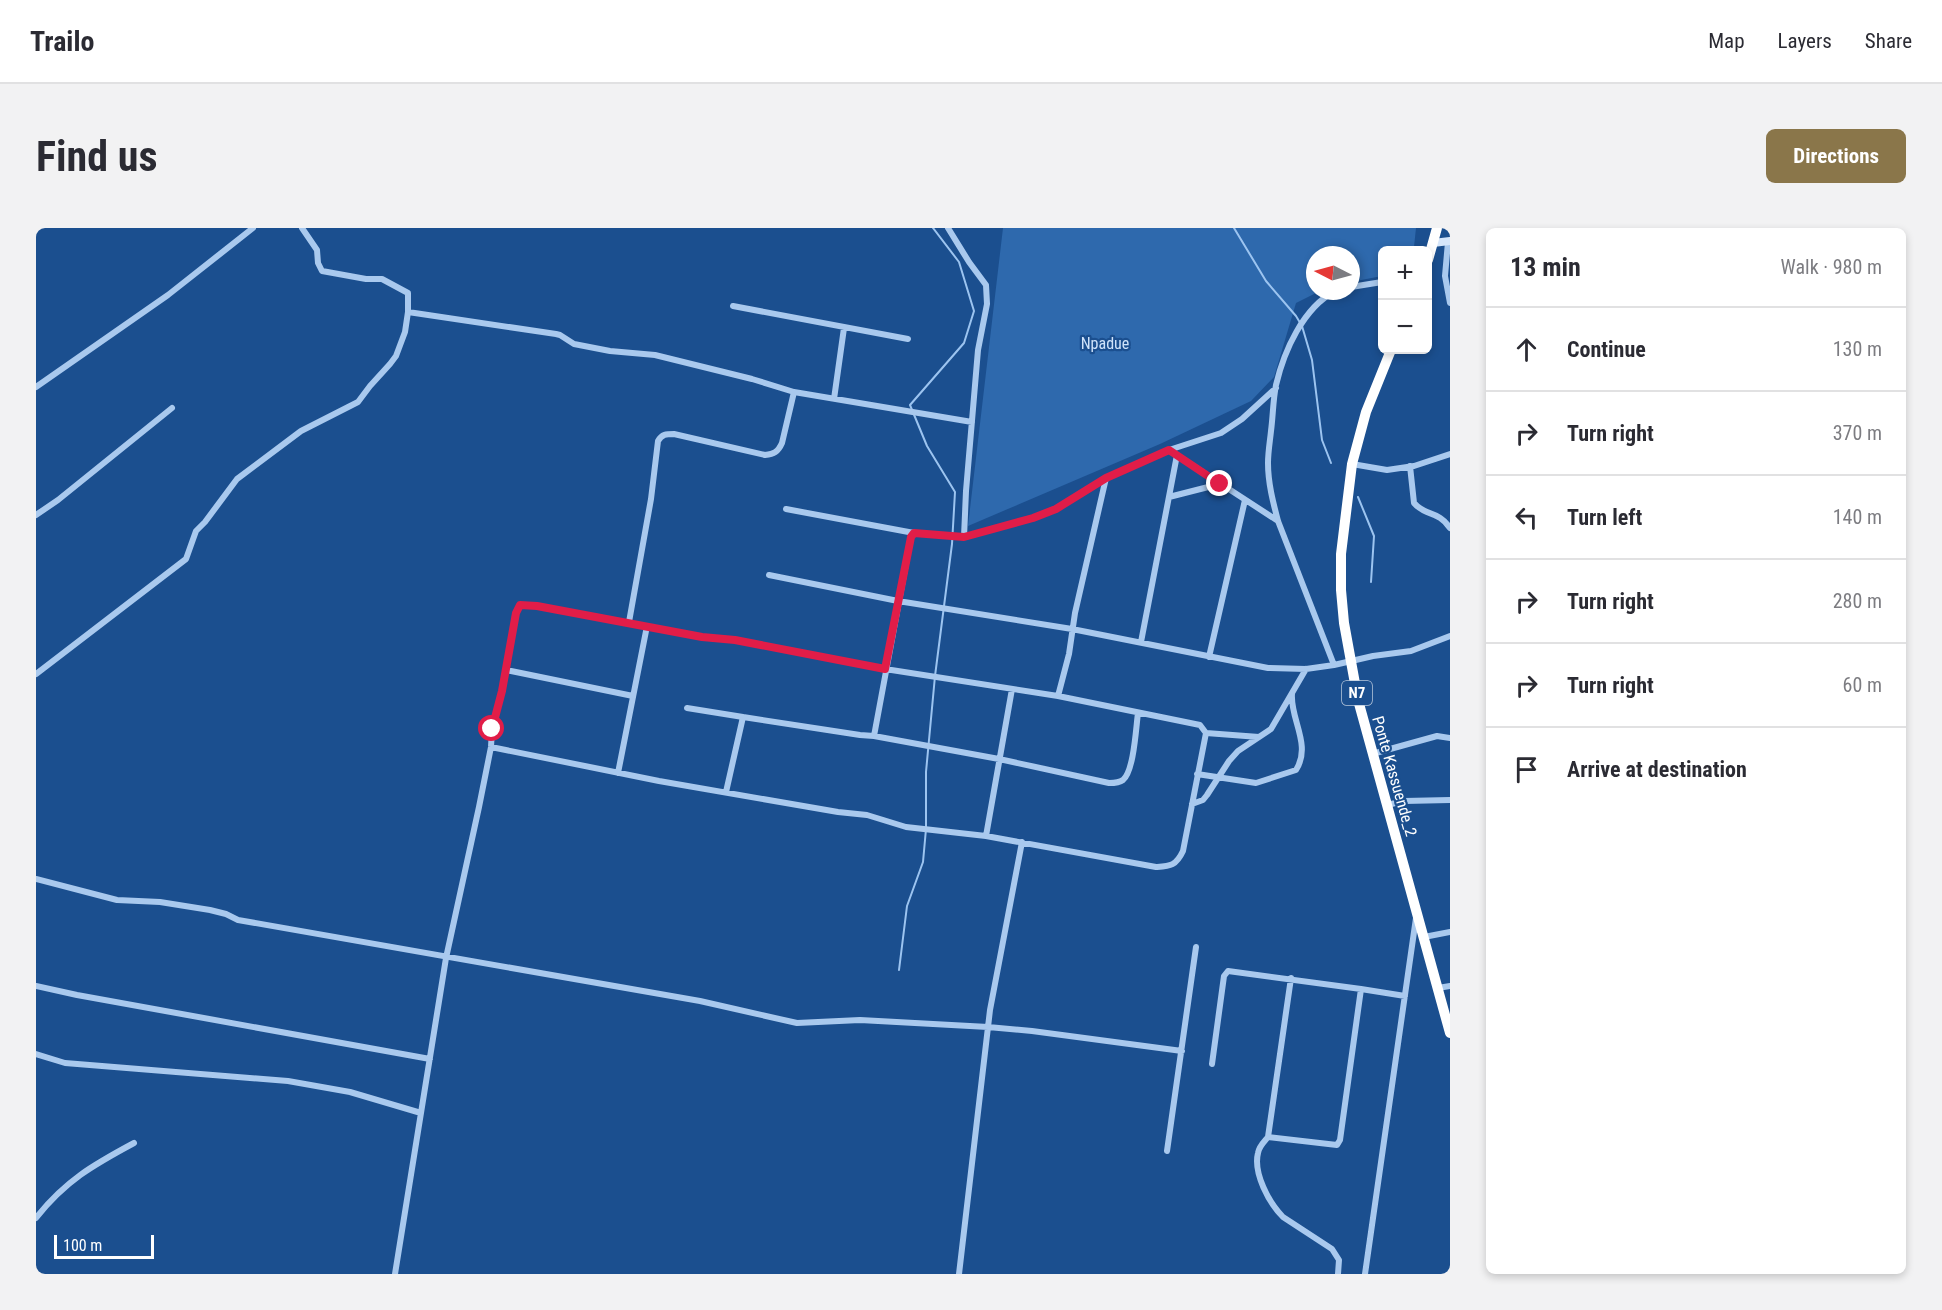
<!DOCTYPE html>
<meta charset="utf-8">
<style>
body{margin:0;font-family:"Roboto Condensed",sans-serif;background:#f2f2f3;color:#2b2b33}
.controls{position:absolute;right:18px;top:18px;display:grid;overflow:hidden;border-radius:9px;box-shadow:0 3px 9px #0003}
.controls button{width:54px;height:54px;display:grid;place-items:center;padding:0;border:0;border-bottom:2px solid #e1e1e2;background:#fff;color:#2b2b33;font:30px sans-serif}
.compass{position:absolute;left:1270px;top:18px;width:54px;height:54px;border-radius:50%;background:#fff;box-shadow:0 3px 9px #0003;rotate:276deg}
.scale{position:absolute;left:18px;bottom:15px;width:100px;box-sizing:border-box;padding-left:6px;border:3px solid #fff;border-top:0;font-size:16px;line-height:21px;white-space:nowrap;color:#fff;-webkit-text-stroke:4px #1b4f8f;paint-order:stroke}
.stop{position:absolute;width:18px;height:18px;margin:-14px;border:4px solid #e11d48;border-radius:50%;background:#fff}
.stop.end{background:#e11d48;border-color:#fff;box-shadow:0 2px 6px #0008}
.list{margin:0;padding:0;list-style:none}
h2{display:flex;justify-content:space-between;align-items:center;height:78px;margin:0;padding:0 24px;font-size:26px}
h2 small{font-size:20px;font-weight:400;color:#7c7c81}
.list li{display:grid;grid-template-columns:39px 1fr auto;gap:18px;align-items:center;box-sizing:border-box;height:84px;padding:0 24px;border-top:2px solid #e1e1e2}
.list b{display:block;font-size:22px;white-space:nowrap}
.list em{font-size:20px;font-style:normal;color:#7c7c81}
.icon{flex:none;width:33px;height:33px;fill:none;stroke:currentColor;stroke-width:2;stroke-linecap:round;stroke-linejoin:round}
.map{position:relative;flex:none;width:1414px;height:1046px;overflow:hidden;border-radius:9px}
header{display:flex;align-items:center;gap:36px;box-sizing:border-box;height:84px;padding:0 30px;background:#fff;border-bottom:2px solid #e1e1e2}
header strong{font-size:28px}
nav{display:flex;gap:33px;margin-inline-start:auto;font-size:21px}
.intro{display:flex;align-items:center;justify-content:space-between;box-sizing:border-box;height:144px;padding:0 36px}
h1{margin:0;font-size:42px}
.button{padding:15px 27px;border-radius:9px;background:#8a764a;color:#fff;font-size:21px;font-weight:700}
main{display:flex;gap:36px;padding:0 36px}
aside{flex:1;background:#fff;border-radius:9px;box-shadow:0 3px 9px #0003}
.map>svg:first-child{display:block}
.green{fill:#2e69ad}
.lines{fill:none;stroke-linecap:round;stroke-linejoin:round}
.stream{stroke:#9cc4f0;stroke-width:2}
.street{stroke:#a9c9ee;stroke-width:6}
.secondary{stroke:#d6e6fa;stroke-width:8}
.highway{stroke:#fff;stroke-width:10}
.route{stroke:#e11d48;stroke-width:8}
.labels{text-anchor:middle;stroke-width:4.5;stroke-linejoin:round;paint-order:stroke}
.shield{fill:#1b4f8f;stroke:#bbcadd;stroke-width:1.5}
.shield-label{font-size:15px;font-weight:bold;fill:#fff}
.park-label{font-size:16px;fill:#cfe3fa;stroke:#1b4f8f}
.street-label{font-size:16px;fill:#fff;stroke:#1b4f8f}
</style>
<header>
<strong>Trailo</strong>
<nav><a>Map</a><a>Layers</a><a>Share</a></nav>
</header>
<div class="intro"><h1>Find us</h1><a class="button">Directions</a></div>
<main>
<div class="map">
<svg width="1414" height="1046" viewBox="0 0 1414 1046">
<rect width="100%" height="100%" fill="#1b4f8f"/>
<path class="green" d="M 967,0 L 1380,0 L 1378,19 L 1374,22 L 1346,22 L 1346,48 L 1315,54 L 1315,27 L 1279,27 L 1279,63 L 1284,63 L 1260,75 L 1238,149 L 1215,173 L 1124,216 L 932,298 Z"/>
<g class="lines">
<path class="stream" d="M 1198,0 L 1230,53 L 1260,88 L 1266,98 L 1276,132 L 1286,212 L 1295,235
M 1322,269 L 1338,308 L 1335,354
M 863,742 L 871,678 L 887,634 L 890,601 L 890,544 L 899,448 L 916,316 L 919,264 L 891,218 L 874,177 L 928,115 L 938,83 L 923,34 L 897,0"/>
<path class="street" d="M 912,0 L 933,34 L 950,57 L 951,76 L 942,122 L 930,263 L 928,309
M 1412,14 L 1409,48 L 1414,75
M 1315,59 L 1346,54
M 1299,63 C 1267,80 1248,123 1240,157 C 1237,172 1237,188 1235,203 C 1234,213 1232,224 1232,235 C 1232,255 1237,274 1242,293 L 1298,437 L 1337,428 L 1375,423 L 1414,408
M 697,78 L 872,111
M 372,84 L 520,106 L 524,107 L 538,116 L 574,123 L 619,127 L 716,151 L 758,164 L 746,215 C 742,224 738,226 729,227 L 638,206 C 630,206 626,206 622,213 L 615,271 L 593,394
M 0,159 L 132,67 L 217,0
M 758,164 L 936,194
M 798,171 L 808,100
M 1139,226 L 1242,293
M 1316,236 L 1351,242 L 1378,238 L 1414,226
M 1374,238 L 1378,275 C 1390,289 1402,282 1414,300
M 1133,269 L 1184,256
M 750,281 L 878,305 L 928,309 L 997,290 L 1020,281 L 1070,250 L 1133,222 L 1185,205 L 1206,191 L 1240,160
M 0,287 L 22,272 L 136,180
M 733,347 L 862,373 L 1036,401 L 1232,440 L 1270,441 L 1298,437
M 1105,414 L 1141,227
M 1173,429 L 1209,272
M 470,442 L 597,468
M 0,446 L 150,331 L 160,303 L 169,294 L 201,251 L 265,203 L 322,174 L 334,158 L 354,136 L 360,128 L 369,104 L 372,84 L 372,65 L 346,51 L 330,51 L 286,43 L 282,35 L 281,22 L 266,0
M 1022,468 L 1033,426 L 1039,385 L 1070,250
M 651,480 L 707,489
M 1170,505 L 1223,509
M 838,508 L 963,531 L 1073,555 C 1078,555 1083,555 1087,552 C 1098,543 1100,499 1102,485
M 1336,526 L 1401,508 L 1414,510
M 582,545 L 611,398
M 1161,546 L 1220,555 L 1260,542 C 1276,517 1254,491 1256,466
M 690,564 L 707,489 L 824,507 L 838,508 L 875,309 L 878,305
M 1156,576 L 1167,572 L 1171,567 L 1193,533 L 1202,523 L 1235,501 L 1270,441
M 1351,577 L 1368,573 L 1414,572
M 950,608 L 976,461
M 0,651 L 81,672 L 124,674 L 174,682 L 190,686 L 202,692 L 664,773 L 761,795 L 824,792 L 952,799 L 996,803 L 1146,823
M 1388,709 L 1414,704
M 1255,750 L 1232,909 C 1228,914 1223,918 1222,925 C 1217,945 1233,975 1247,989 L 1296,1021 L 1303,1032 L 1302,1046
M 0,758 L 41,767 L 394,831
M 1402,760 L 1414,758
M 1325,761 L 1369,768
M 0,826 L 29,835 L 252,853 L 314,864 L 385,885
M 1176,836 L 1188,748 L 1192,743 L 1325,761 L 1304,912 L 1301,917 L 1232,909
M 1131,923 L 1160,719
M 0,990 C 29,953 57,937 98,915
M 359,1046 L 410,730 L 443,579 L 455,519 L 456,501 L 466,463 L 480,385 L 484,377 L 501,378 L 666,409 L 699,412 L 849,441 L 1022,468 L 1164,497 L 1170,505 L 1147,623 C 1140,638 1134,638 1120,639 L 950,608 L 870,599 L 831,587 L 802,584 L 623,553 L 455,519
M 923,1046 L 954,782 L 986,614
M 1329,1046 L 1380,690"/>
<path class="secondary" d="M 1397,15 L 1414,13"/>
<path class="highway" d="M 1392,32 L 1401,0
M 1355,122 L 1330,184 L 1316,236 L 1305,326 L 1305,362 L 1308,395 L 1322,472 L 1414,805"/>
</g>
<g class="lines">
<path class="route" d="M 456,501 L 466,463 L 480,385 L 484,377 L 501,378 L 666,409 L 699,412 L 849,441 L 875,309 L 878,305 L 928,309 L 997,290 L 1020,281 L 1070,250 L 1133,222 L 1184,256"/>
</g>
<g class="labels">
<rect class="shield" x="1306" y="453" width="30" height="24" rx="4.5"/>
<g class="shield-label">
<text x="1321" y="470">N7</text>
</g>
<g class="park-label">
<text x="1069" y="121">Npadue</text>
</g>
<g class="street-label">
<text transform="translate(1359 548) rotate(74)" y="6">Ponte Kassuende_2</text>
</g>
</g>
</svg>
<div class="controls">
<button>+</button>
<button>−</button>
</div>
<svg class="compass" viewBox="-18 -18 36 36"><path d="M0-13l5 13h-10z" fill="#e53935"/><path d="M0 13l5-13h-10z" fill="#7c7c81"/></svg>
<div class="scale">100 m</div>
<div class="stop" style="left:456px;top:501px"></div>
<div class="stop end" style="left:1184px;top:256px"></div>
</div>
<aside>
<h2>13 min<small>Walk · 980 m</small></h2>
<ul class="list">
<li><svg class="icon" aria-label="ahead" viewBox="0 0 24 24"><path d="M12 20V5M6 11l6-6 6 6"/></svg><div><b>Continue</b></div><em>130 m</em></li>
<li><svg class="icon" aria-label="right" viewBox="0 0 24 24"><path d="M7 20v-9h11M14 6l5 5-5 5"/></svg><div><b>Turn right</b></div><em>370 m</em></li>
<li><svg class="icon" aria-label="left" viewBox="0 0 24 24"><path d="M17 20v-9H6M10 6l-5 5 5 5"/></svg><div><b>Turn left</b></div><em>140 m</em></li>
<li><svg class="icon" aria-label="right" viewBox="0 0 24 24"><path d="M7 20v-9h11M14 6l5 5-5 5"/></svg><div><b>Turn right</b></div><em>280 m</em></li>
<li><svg class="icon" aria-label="right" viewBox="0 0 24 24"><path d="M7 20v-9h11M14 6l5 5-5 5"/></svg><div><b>Turn right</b></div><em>60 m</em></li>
<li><svg class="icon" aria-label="arrive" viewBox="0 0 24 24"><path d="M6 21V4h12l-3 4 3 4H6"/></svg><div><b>Arrive at destination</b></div></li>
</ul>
</aside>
</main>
